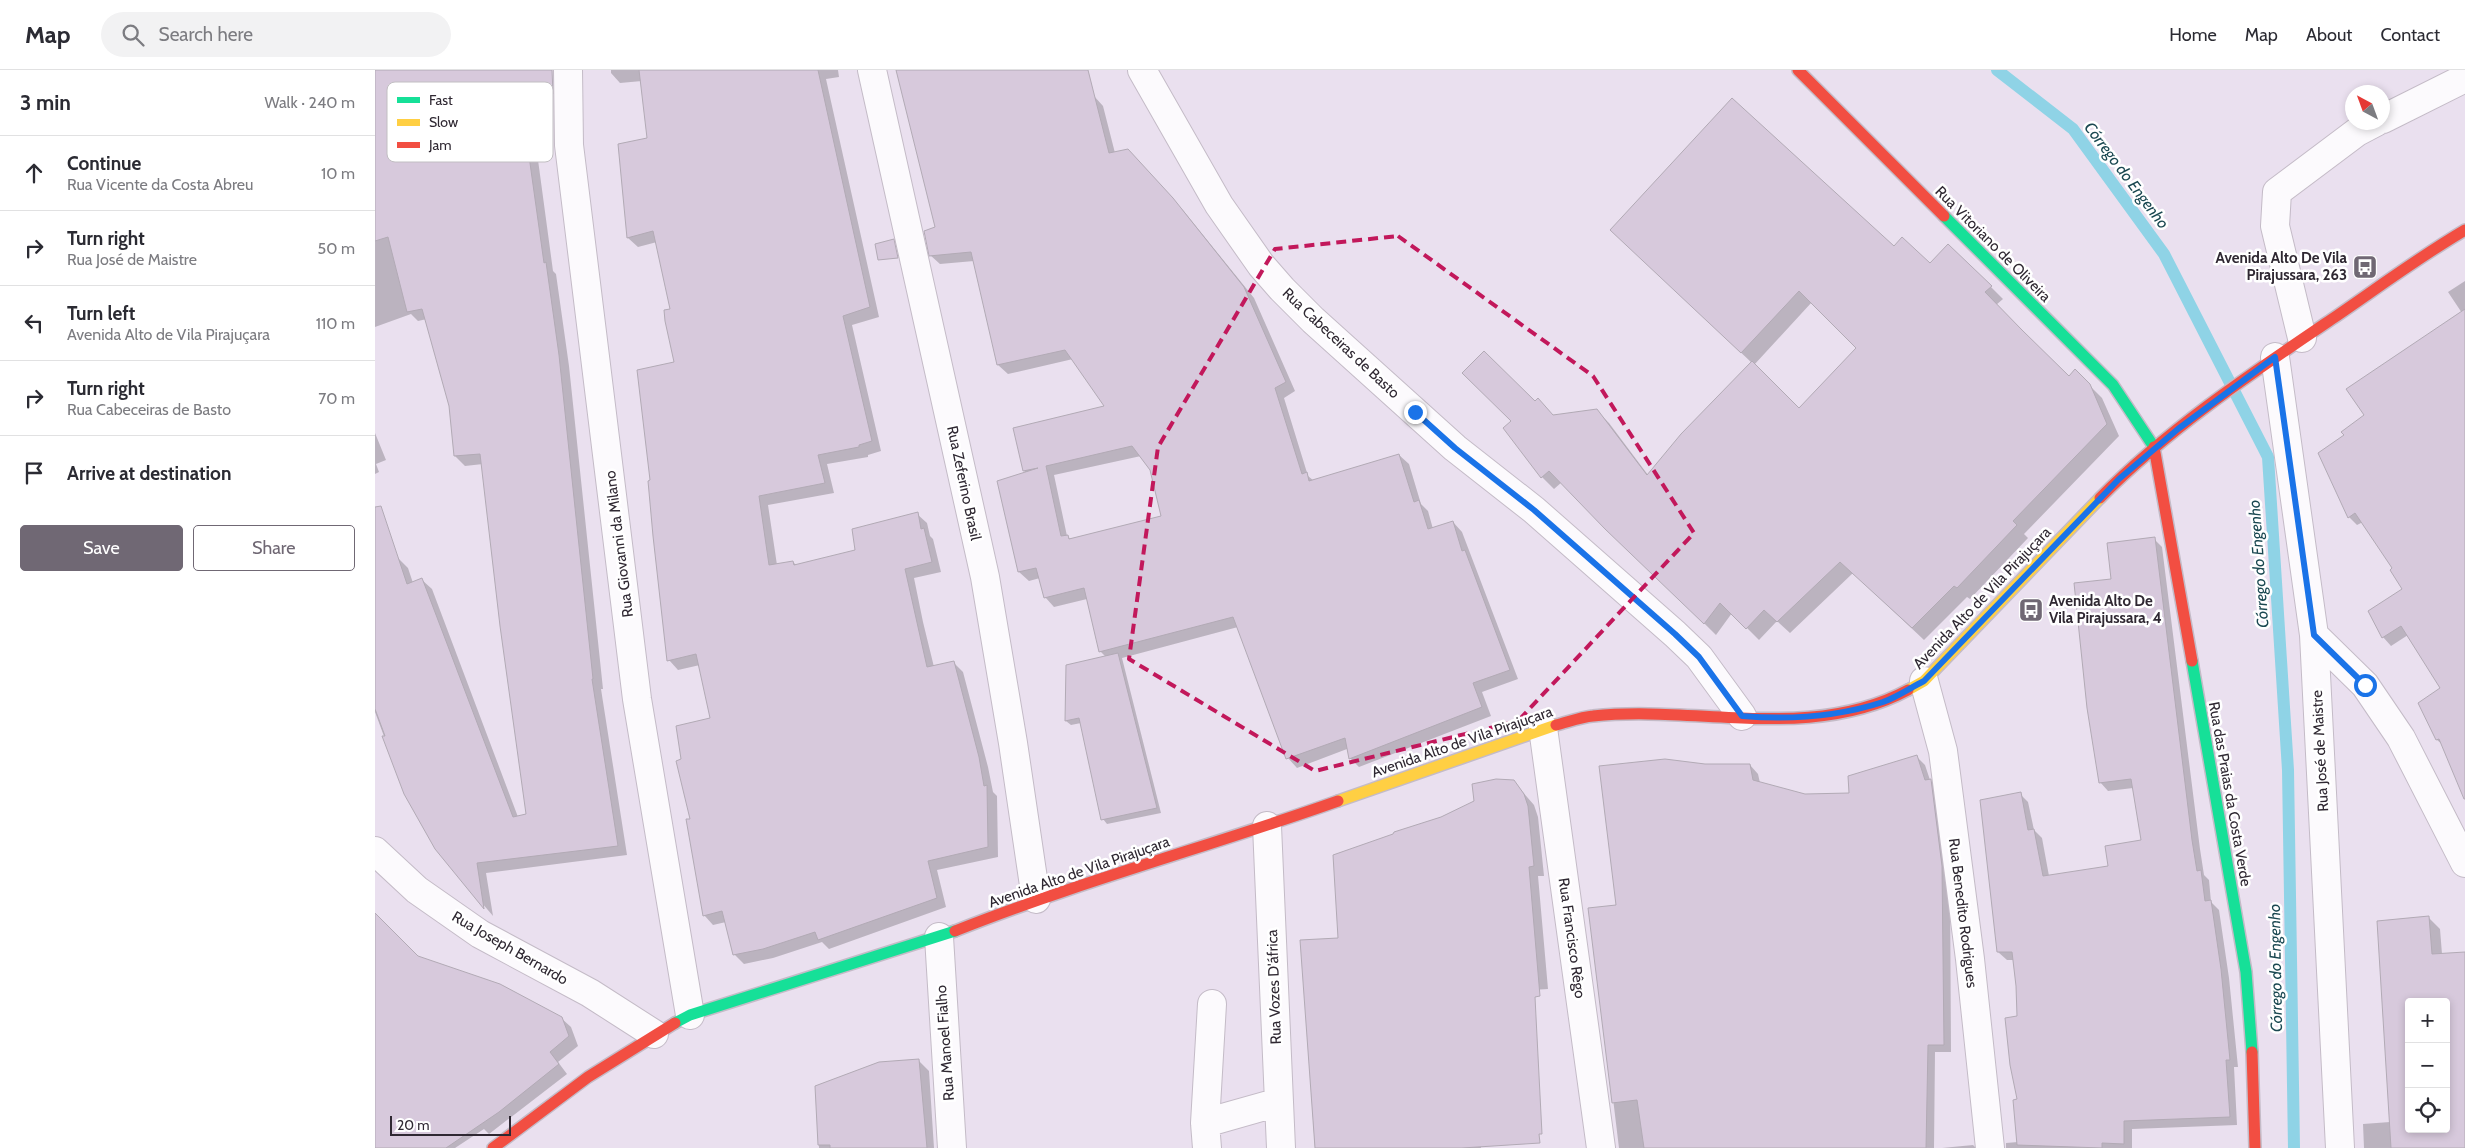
<!DOCTYPE html>
<meta charset="utf-8">
<style>
body{margin:0;font-family:Cabin,sans-serif;background:#f2f2f3;color:#2b2b33}
.controls{position:absolute;right:15px;bottom:15px;display:grid;overflow:hidden;border-radius:5px;box-shadow:0 2px 8px #0003}
.controls button{width:45px;height:45px;display:grid;place-items:center;padding:0;border:0;border-bottom:1px solid #e1e1e2;background:#fff;color:#2b2b33;font:25px sans-serif}
.compass{position:absolute;left:1970px;top:15px;width:45px;height:45px;border-radius:50%;background:#fff;box-shadow:0 2px 8px #0003;rotate:319deg}
.scale{position:absolute;left:15px;bottom:12px;width:121px;box-sizing:border-box;padding-left:5px;border:2px solid #2f2832;border-top:0;font-size:14px;line-height:18px;white-space:nowrap;color:#2f2832;-webkit-text-stroke:4px #fff;paint-order:stroke}
.stop{position:absolute;width:15px;height:15px;margin:-11px;border:4px solid #1a73e8;border-radius:50%;background:#fff}
.stop.end{background:#1a73e8;border-color:#fff;box-shadow:0 1px 5px #0008}
.list{margin:0;padding:0;list-style:none}
h2{display:flex;justify-content:space-between;align-items:center;height:65px;margin:0;padding:0 20px;font-size:21px}
h2 small{font-size:16px;font-weight:400;color:#7c7c81}
.list li{display:grid;grid-template-columns:32px 1fr auto;gap:15px;align-items:center;box-sizing:border-box;height:75px;padding:0 20px;border-top:1px solid #e1e1e2}
.list b{display:block;font-size:19px;white-space:nowrap}
.list p{margin:0;font-size:16px;white-space:nowrap;color:#7c7c81}
.list em{font-size:16px;font-style:normal;color:#7c7c81}
.actions{display:flex;gap:10px;padding:15px 20px}
.actions a{flex:1;padding:11px 0;border:1px solid #706874;border-radius:5px;text-align:center;font-size:18px;color:#706874}
.actions .main{background:#706874;color:#fff}
.icon{flex:none;width:28px;height:28px;fill:none;stroke:currentColor;stroke-width:2;stroke-linecap:round;stroke-linejoin:round}
.map{position:relative;flex:none;width:2090px;height:1078px;overflow:hidden}
header{display:flex;align-items:center;gap:30px;box-sizing:border-box;height:70px;padding:0 25px;background:#fff;border-bottom:1px solid #e1e1e2}
header strong{font-size:24px}
nav{display:flex;gap:28px;margin-inline-start:auto;font-size:18px}
.search{width:350px;height:45px;background:#f2f2f3;display:flex;align-items:center;gap:12px;box-sizing:border-box;padding:0 18px;border-radius:28px;color:#7c7c81;font-size:19px}
main{display:flex}
aside{flex:1;background:#fff}
.map>svg:first-child{display:block}
.shadow{fill:#0003;fill-rule:evenodd}
.lines{fill:none;stroke-linecap:round;stroke-linejoin:round}
.stream{stroke:#8fd3e6;stroke-width:12}
.building{fill:#d7c9dc;stroke:#b2aab5;fill-rule:evenodd}
.street-casing{stroke:#c4bbc7;stroke-width:30}
.fast-casing{stroke:#c4bbc7;stroke-width:14}
.slow-casing{stroke:#c4bbc7;stroke-width:14}
.jam-casing{stroke:#c4bbc7;stroke-width:14}
.street{stroke:#fcfafd;stroke-width:28}
.fast{stroke:#16e098;stroke-width:11}
.slow{stroke:#ffcf43;stroke-width:11}
.jam{stroke:#f24e42;stroke-width:11}
.route{stroke:#1a73e8;stroke-width:6}
.marked{fill:none;stroke:#c2185b;stroke-width:4;stroke-dasharray:10 6;stroke-linejoin:round}
.labels{text-anchor:middle;stroke-width:5;stroke-linejoin:round;paint-order:stroke}
.street-label{font-size:15px;fill:#2f2832;stroke:#fff}
.poi-label{font-size:15px;font-weight:bold;fill:#2f2832;stroke:#fff;text-anchor:end}
.water-label{font-size:16px;font-style:italic;fill:#1a4851;stroke:#fff}
.key{fill:#fff;stroke:#c1bec2;stroke-width:1}
.key-label{font-size:14px;fill:#2f2832}
</style>
<header>
<strong>Map</strong>
<div class="search"><svg class="icon" aria-label="search" viewBox="0 0 24 24"><circle cx="10" cy="10" r="6"/><path d="M15 15l6 6"/></svg>Search here</div>
<nav><a>Home</a><a>Map</a><a>About</a><a>Contact</a></nav>
</header>
<main>
<aside>
<h2>3 min<small>Walk · 240 m</small></h2>
<ul class="list">
<li><svg class="icon" aria-label="ahead" viewBox="0 0 24 24"><path d="M12 20V5M6 11l6-6 6 6"/></svg><div><b>Continue</b><p>Rua Vicente da Costa Abreu</p></div><em>10 m</em></li>
<li><svg class="icon" aria-label="right" viewBox="0 0 24 24"><path d="M7 20v-9h11M14 6l5 5-5 5"/></svg><div><b>Turn right</b><p>Rua José de Maistre</p></div><em>50 m</em></li>
<li><svg class="icon" aria-label="left" viewBox="0 0 24 24"><path d="M17 20v-9H6M10 6l-5 5 5 5"/></svg><div><b>Turn left</b><p>Avenida Alto de Vila Pirajuçara</p></div><em>110 m</em></li>
<li><svg class="icon" aria-label="right" viewBox="0 0 24 24"><path d="M7 20v-9h11M14 6l5 5-5 5"/></svg><div><b>Turn right</b><p>Rua Cabeceiras de Basto</p></div><em>70 m</em></li>
<li><svg class="icon" aria-label="arrive" viewBox="0 0 24 24"><path d="M6 21V4h12l-3 4 3 4H6"/></svg><div><b>Arrive at destination</b></div></li>
</ul>
<div class="actions"><a class="main">Save</a><a>Share</a></div>
</aside>
<div class="map">
<svg width="2090" height="1078" viewBox="0 0 2090 1078">
<rect width="100%" height="100%" fill="#eae0ef"/>
<path class="shadow" d="M 0,0 L 164,0 L 169,37 L 156,38 L 178,201 L 181,204 L 194,296 L 228,619 L 226,619 L 252,785 L 111,803 L 118,846 L 61,779 L 30,723 L 0,642 L 0,497 L 23,488 L 33,498 L 38,513 L 47,510 L 57,519 L 143,747 L 153,745 L 108,394 L 90,396 L 80,386 L 75,335 L 52,249 L 43,251 L 36,244 L 0,257 Z
M 236,0 L 463,0 L 464,7 L 451,9 L 504,247 L 477,255 L 506,381 L 493,385 L 493,387 L 452,394 L 459,423 L 393,435 L 402,495 L 418,492 L 422,496 L 481,481 L 542,444 L 552,453 L 555,466 L 558,469 L 566,502 L 539,508 L 548,552 L 559,597 L 578,592 L 588,602 L 613,697 L 618,722 L 622,726 L 623,787 L 562,800 L 571,837 L 454,879 L 447,872 L 398,888 L 369,894 L 359,884 L 351,852 L 338,855 L 329,845 L 308,690 L 337,649 L 325,595 L 303,600 L 294,590 L 277,411 L 300,293 L 297,240 L 282,172 L 263,177 L 253,168 L 244,75 L 273,69 L 267,11 L 245,13 L 236,3 Z
M 546,0 L 711,0 L 719,26 L 728,36 L 740,83 L 807,139 L 879,228 L 920,321 L 909,328 L 933,406 L 939,411 L 1024,385 L 1034,394 L 1046,434 L 1053,441 L 1058,459 L 1078,452 L 1087,462 L 1143,609 L 1107,622 L 1116,646 L 984,697 L 975,688 L 972,679 L 922,698 L 913,688 L 863,557 L 747,588 L 786,743 L 732,754 L 728,749 L 706,653 L 696,655 L 691,651 L 731,587 L 725,581 L 712,529 L 679,537 L 670,527 L 665,508 L 654,511 L 644,502 L 624,412 L 651,403 L 649,401 L 731,336 L 698,289 L 633,304 L 623,295 L 599,191 L 565,194 L 555,185 L 562,158 ZM 766,386 L 776,399 L 787,447 L 696,470 L 692,466 L 679,405 Z
M 1249,172 L 1519,178 L 1555,195 L 1616,217 L 1628,229 L 1621,235 L 1694,308 L 1700,301 L 1727,328 L 1744,366 L 1649,464 L 1653,468 L 1595,529 L 1592,527 L 1549,570 L 1478,503 L 1415,563 L 1402,551 L 1384,570 L 1357,543 L 1341,565 L 1187,412 L 1179,419 L 1167,407 L 1160,333 L 1179,347 L 1222,341 L 1234,353 L 1273,405 L 1377,293 ZM 1437,232 L 1483,278 L 1425,340 L 1379,295 Z
M 2090,211 L 2090,715 L 2068,675 L 2062,670 L 2067,618 L 2033,565 L 2016,576 L 2008,567 L 2029,519 L 2018,499 L 1988,452 L 1982,455 L 1974,447 L 1970,366 L 2087,243 L 2073,222 Z
M 0,363 L 11,390 L 1,394 L 4,402 L 0,404 Z
M 1779,469 L 1787,477 L 1825,779 L 1829,805 L 1834,810 L 1836,832 L 1844,840 L 1854,908 L 1863,997 L 1859,997 L 1862,1055 L 1757,1059 L 1757,1078 L 1631,1078 L 1631,1073 L 1643,1072 L 1644,947 L 1639,890 L 1632,890 L 1623,882 L 1645,724 L 1653,732 L 1659,760 L 1667,768 L 1674,806 L 1734,797 L 1767,771 L 1758,718 L 1733,721 L 1725,712 L 1737,510 Z
M 1542,687 L 1550,695 L 1555,710 L 1564,719 L 1575,805 L 1576,982 L 1560,982 L 1559,1078 L 1244,1078 L 1215,839 L 1242,836 L 1330,696 L 1375,695 L 1383,704 L 1385,713 L 1430,725 L 1476,724 Z
M 1138,711 L 1159,735 L 1163,747 L 1169,806 L 1163,806 L 1173,919 L 1098,924 L 1106,1078 L 940,1078 L 926,871 L 964,869 L 1067,748 Z
M 2054,848 L 2065,859 L 2067,884 L 2090,884 L 2090,1078 L 1989,1078 L 1988,1054 L 2015,1052 L 2003,852 ZM 2034,932 L 2071,932 L 2071,1059 L 2034,1059 Z
M 0,850 L 43,888 L 186,948 L 196,957 L 203,976 L 183,992 L 192,1004 L 114,1064 L 109,1059 L 80,1078 L 0,1078 Z
M 543,990 L 554,1001 L 559,1078 L 444,1078 L 442,1017 Z
M 1598,1075 L 1601,1078 L 1567,1078 Z"/>
<g class="lines">
<path class="stream" d="M 1622,0 L 1698,59 L 1789,184 L 1893,387 L 1913,700 L 1919,1078"/>
</g>
<path class="building" d="M 0,0 L 177,0 L 178,24 L 146,29 L 169,193 L 171,192 L 184,285 L 218,609 L 217,609 L 243,776 L 102,793 L 109,839 L 60,779 L 29,724 L 7,666 L 10,666 L 0,639 L 0,437 L 6,436 L 32,514 L 47,508 L 138,747 L 151,744 L 125,556 L 105,384 L 79,386 L 74,336 L 47,239 L 32,242 L 13,167 L 0,171 Z
M 264,0 L 443,0 L 495,237 L 468,246 L 497,371 L 484,375 L 484,377 L 443,385 L 450,413 L 384,426 L 394,495 L 418,491 L 419,495 L 480,480 L 477,459 L 543,442 L 546,459 L 549,458 L 557,492 L 530,499 L 552,597 L 579,591 L 604,687 L 609,716 L 612,715 L 613,777 L 553,791 L 562,828 L 443,870 L 440,862 L 388,879 L 358,885 L 347,841 L 328,846 L 311,749 L 315,749 L 301,691 L 306,689 L 301,656 L 335,648 L 321,584 L 292,591 L 278,466 L 273,411 L 275,410 L 262,300 L 299,292 L 290,251 L 289,240 L 295,239 L 278,161 L 252,168 L 243,74 L 272,68 Z
M 521,0 L 713,0 L 734,83 L 753,79 L 798,128 L 869,217 L 911,312 L 900,318 L 927,404 L 932,402 L 934,411 L 1024,384 L 1039,432 L 1044,430 L 1053,459 L 1078,451 L 1087,481 L 1090,480 L 1135,600 L 1098,613 L 1107,637 L 974,689 L 970,668 L 911,689 L 858,547 L 724,582 L 709,518 L 669,528 L 661,498 L 643,502 L 622,411 L 663,398 L 648,401 L 638,358 L 729,336 L 690,280 L 622,295 L 596,182 L 554,186 L 549,161 L 560,157 ZM 757,376 L 775,400 L 786,446 L 694,469 L 693,465 L 686,466 L 671,396 Z
M 1357,28 L 1519,176 L 1527,167 L 1555,193 L 1573,174 L 1617,216 L 1610,222 L 1647,260 L 1694,306 L 1700,299 L 1715,314 L 1732,354 L 1638,451 L 1642,455 L 1582,518 L 1579,516 L 1537,558 L 1465,492 L 1402,552 L 1389,540 L 1371,559 L 1345,533 L 1329,554 L 1230,459 L 1174,401 L 1166,408 L 1128,358 L 1136,351 L 1087,303 L 1109,281 L 1160,331 L 1163,328 L 1178,345 L 1222,339 L 1272,405 L 1306,364 L 1377,291 L 1424,338 L 1481,278 L 1424,221 L 1366,283 L 1235,160 Z
M 519,169 L 523,188 L 503,190 L 500,174 Z
M 2090,239 L 2090,729 L 2089,729 L 2064,669 L 2061,670 L 2043,633 L 2065,618 L 2026,556 L 2007,568 L 1993,541 L 2027,519 L 2015,500 L 2017,498 L 1980,443 L 1973,448 L 1943,383 L 1969,365 L 1966,362 L 1989,345 L 1971,319 Z
M 1780,467 L 1817,770 L 1822,801 L 1826,800 L 1830,831 L 1836,830 L 1846,899 L 1855,990 L 1851,990 L 1855,1047 L 1749,1051 L 1749,1074 L 1727,1073 L 1727,1078 L 1642,1075 L 1638,1030 L 1642,1029 L 1635,995 L 1630,948 L 1642,946 L 1641,916 L 1637,882 L 1622,882 L 1605,730 L 1646,722 L 1653,760 L 1659,759 L 1668,806 L 1733,796 L 1730,776 L 1766,770 L 1756,709 L 1724,713 L 1712,638 L 1699,513 L 1736,509 L 1732,473 Z
M 743,583 L 782,738 L 726,750 L 704,648 L 690,651 L 691,595 Z
M 1542,685 L 1550,710 L 1556,709 L 1567,796 L 1569,975 L 1553,975 L 1551,1078 L 1269,1078 L 1262,1030 L 1237,1033 L 1213,838 L 1241,835 L 1224,696 L 1290,689 L 1330,694 L 1375,694 L 1378,710 L 1430,724 L 1474,723 L 1473,706 Z
M 1121,709 L 1139,710 L 1149,724 L 1153,736 L 1159,796 L 1154,797 L 1165,926 L 1160,927 L 1167,1064 L 1164,1064 L 1165,1073 L 1087,1078 L 940,1078 L 925,870 L 963,868 L 958,785 L 1018,764 L 1019,762 L 1066,747 L 1099,731 L 1097,714 Z
M 0,843 L 43,886 L 125,914 L 187,947 L 194,966 L 175,982 L 184,994 L 124,1042 L 71,1078 L 0,1078 Z
M 2054,846 L 2057,884 L 2090,882 L 2090,1078 L 2016,1078 L 2002,851 ZM 2034,932 L 2071,932 L 2071,1059 L 2034,1059 Z
M 544,989 L 552,1078 L 455,1078 L 455,1075 L 443,1075 L 440,1016 L 504,992 Z"/>
<g class="lines">
<defs>
<path id="street" d="M 193,0 L 194,75 L 262,629 L 315,945
M 497,0 L 610,507 L 638,673 L 661,829
M 767,0 L 844,135 L 886,195 L 907,219 L 938,250 L 1080,378 L 1159,440 L 1300,564 L 1324,587 L 1367,646
M 2008,49 L 2090,8
M 1927,268 L 1900,156 L 1902,122 L 1982,62 L 2001,52
M 1900,287 L 1939,565 L 1965,1078
M 1939,565 L 1990,615 L 2026,668 L 2090,793
M 1549,611 L 1568,681 L 1595,889 L 1615,1078
M 1168,658 L 1226,1078
M 892,756 L 906,1078
M 0,781 L 42,820 L 105,864 L 215,923 L 279,964
M 564,867 L 577,1078
M 830,1053 L 904,1032
M 832,1078 L 830,1053 L 837,934"/>
<path id="fast" d="M 1569,146 L 1738,315 L 1779,377
M 1817,591 L 1871,902 L 1877,982
M 300,953 L 315,945 L 580,861"/>
<path id="slow" d="M 1533,620 L 1549,611 L 1725,428
M 963,731 L 1181,655"/>
<path id="jam" d="M 1423,0 L 1569,146
M 1779,377 L 1817,591
M 1725,428 C 1793,359 1877,303 1957,249 C 2001,219 2044,187 2090,160
M 1181,655 C 1193,652 1206,647 1218,646 C 1322,635 1436,672 1533,620
M 580,861 C 706,811 836,776 963,731
M 1877,982 L 1880,1078
M 118,1078 L 213,1007 L 300,953"/>
</defs>
<use href="#street" class="street-casing"/>
<use href="#fast" class="fast-casing"/>
<use href="#slow" class="slow-casing"/>
<use href="#jam" class="jam-casing"/>
<use href="#street" class="street"/>
<use href="#fast" class="fast"/>
<use href="#slow" class="slow"/>
<use href="#jam" class="jam"/>
</g>
<g class="lines">
<path class="route" d="M 1040,342 L 1080,378 L 1159,440 L 1300,564 L 1324,587 L 1367,646 C 1415,650 1462,647 1508,632 C 1522,627 1535,618 1549,611 L 1744,409 L 1803,359 L 1900,287 L 1939,565 L 1990,615"/>
</g>
<path class="marked" d="M 1023,166 L 1218,306 L 1319,463 L 1143,651 L 940,701 L 754,589 L 783,377 L 900,179 Z"/>
<defs>
<symbol id="bus-square" viewBox="-11 -11 22 22"><rect x="-9" y="-9" width="18" height="18" rx="4" fill="#706874" stroke="#fff"/><path d="M-5-6H5V4H4V6H2V4H-2V6H-4V4H-5ZM-3.5-4V0h7V-4ZM-3.5 1.2v1.5H-2V1.2ZM2 1.2v1.5H3.5V1.2Z" fill="#fff"/></symbol>
</defs>
<g fill-rule="evenodd">
<use href="#bus-square" x="1976" y="183" width="28" height="28"/>
<use href="#bus-square" x="1642" y="526" width="28" height="28"/>
</g>
<g class="labels">
<g class="street-label">
<text transform="translate(1618 174) rotate(45)" y="5">Rua Vitoriano de Oliveira</text>
<text transform="translate(966 273) rotate(43)" y="5">Rua Cabeceiras de Basto</text>
<text transform="translate(589 413) rotate(78)" y="5">Rua Zeferino Brasil</text>
<text transform="translate(244 474) rotate(-97)" y="5">Rua Giovanni da Milano</text>
<text transform="translate(1607 528) rotate(-46)" y="5">Avenida Alto de Vila Pirajuçara</text>
<text transform="translate(1087 672) rotate(-19)" y="5">Avenida Alto de Vila Pirajuçara</text>
<text transform="translate(1945 681) rotate(-93)" y="5">Rua José de Maistre</text>
<text transform="translate(1855 724) rotate(80)" y="5">Rua das Praias da Costa Verde</text>
<text transform="translate(704 802) rotate(-19)" y="5">Avenida Alto de Vila Pirajuçara</text>
<text transform="translate(1588 843) rotate(83)" y="5">Rua Benedito Rodrigues</text>
<text transform="translate(1197 868) rotate(82)" y="5">Rua Francisco Rêgo</text>
<text transform="translate(135 878) rotate(30)" y="5">Rua Joseph Bernardo</text>
<text transform="translate(899 917) rotate(-92)" y="5">Rua Vozes D'áfrica</text>
<text transform="translate(570 973) rotate(-94)" y="5">Rua Manoel Fialho</text>
</g>
<g class="poi-label">
<text x="1972" y="193">Avenida Alto De Vila<tspan x="1972" dy="17">Pirajussara, 263</tspan></text>
<text x="1674" y="536" text-anchor="start">Avenida Alto De<tspan x="1674" dy="17">Vila Pirajussara, 4</tspan></text>
</g>
<g class="water-label">
<text transform="translate(1752 105) rotate(53)" y="6">Córrego do Engenho</text>
<text transform="translate(1883 494) rotate(-94)" y="6">Córrego do Engenho</text>
<text transform="translate(1900 898) rotate(-91)" y="6">Córrego do Engenho</text>
</g>
</g>
<rect x="12" y="12" width="166" height="80" rx="8" class="key"/>
<rect x="22" y="27" width="23" height="6" fill="#16e098"/>
<rect x="22" y="49" width="23" height="7" fill="#ffcf43"/>
<rect x="22" y="72" width="23" height="6" fill="#f24e42"/>
<g class="key-label">
<text x="54" y="35">Fast</text>
<text x="54" y="57">Slow</text>
<text x="54" y="80">Jam</text>
</g>
</svg>
<div class="controls">
<button>+</button>
<button>−</button>
<button><svg class="icon" aria-label="locate" viewBox="0 0 24 24"><circle cx="12" cy="12" r="6"/><path d="M12 2v4M12 18v4M2 12h4M18 12h4"/></svg></button>
</div>
<svg class="compass" viewBox="-18 -18 36 36"><path d="M0-13l5 13h-10z" fill="#e53935"/><path d="M0 13l5-13h-10z" fill="#7c7c81"/></svg>
<div class="scale">20 m</div>
<div class="stop" style="left:1990px;top:615px"></div>
<div class="stop end" style="left:1040px;top:342px"></div>
</div>
</main>
